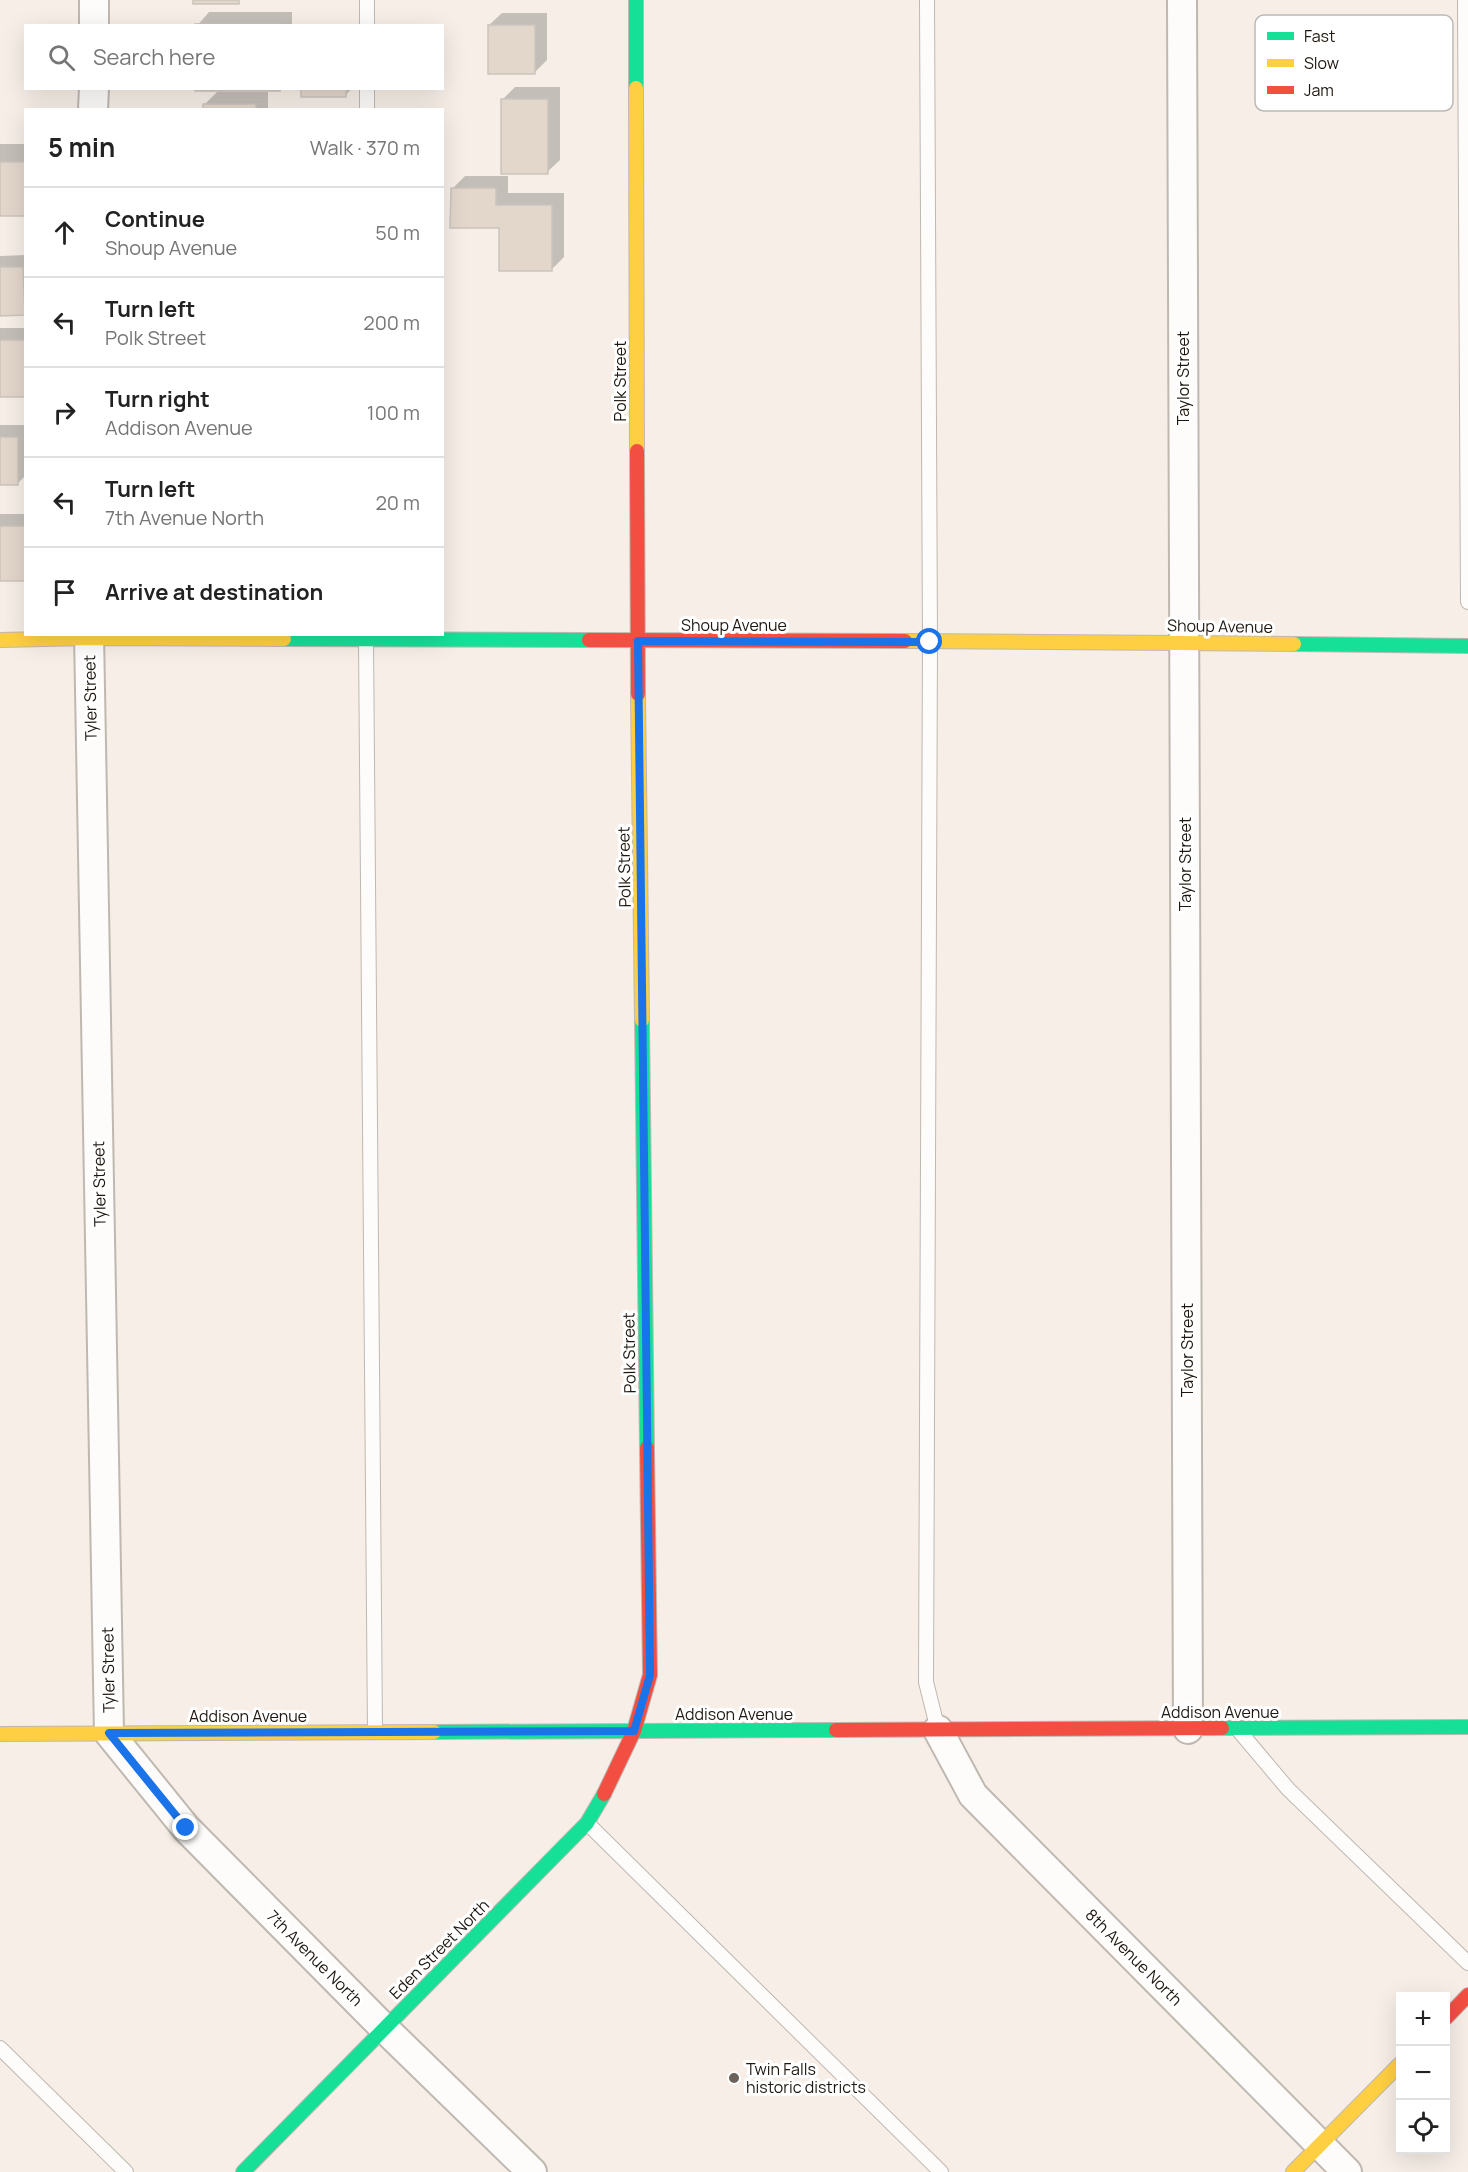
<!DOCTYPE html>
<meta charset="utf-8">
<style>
body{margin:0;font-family:Manrope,sans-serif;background:#f2f2f2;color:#222}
.controls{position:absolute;right:18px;bottom:18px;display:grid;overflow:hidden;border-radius:0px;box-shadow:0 6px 24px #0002}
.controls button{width:54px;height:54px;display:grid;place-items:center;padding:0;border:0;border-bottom:2px solid #e0e0e0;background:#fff;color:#222;font:30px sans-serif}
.stop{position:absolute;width:18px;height:18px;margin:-14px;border:4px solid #1a73e8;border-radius:50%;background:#fff}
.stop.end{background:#1a73e8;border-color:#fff;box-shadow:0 2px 6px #0008}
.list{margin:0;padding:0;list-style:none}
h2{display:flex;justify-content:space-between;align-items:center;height:78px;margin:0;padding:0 24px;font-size:26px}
h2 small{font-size:20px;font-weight:400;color:#767676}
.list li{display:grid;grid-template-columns:39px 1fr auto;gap:18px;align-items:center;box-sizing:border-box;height:90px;padding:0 24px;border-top:2px solid #e0e0e0}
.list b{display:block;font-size:22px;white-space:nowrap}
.list p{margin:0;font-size:20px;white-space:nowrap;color:#767676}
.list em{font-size:20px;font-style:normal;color:#767676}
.icon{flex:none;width:33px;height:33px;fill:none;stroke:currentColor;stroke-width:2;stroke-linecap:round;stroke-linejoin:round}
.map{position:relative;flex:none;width:1468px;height:2172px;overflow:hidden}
.search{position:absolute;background:#fff;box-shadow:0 6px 24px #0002;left:24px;top:24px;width:420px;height:66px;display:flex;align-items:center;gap:15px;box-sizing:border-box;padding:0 21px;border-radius:0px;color:#767676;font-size:22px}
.panel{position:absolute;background:#fff;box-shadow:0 6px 24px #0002;left:24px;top:108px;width:420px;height:528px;border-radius:0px}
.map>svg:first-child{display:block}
.shadow{fill:#0003}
.building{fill:#e3d6cb;stroke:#cbc4bd;stroke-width:1.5}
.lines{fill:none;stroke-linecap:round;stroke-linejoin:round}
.lane-casing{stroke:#bfb8b1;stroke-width:16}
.street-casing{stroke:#bfb8b1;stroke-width:32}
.fast-casing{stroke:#bfb8b1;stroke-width:16}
.slow-casing{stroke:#bfb8b1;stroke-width:16}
.jam-casing{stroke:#bfb8b1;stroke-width:16}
.lane{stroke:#fefcfb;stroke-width:14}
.street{stroke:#fefcfb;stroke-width:28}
.fast{stroke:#16e098;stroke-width:14}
.slow{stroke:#ffcf43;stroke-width:14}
.jam{stroke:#f24e42;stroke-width:14}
.route{stroke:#1a73e8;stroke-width:8}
.poi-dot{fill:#6a625b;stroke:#fff;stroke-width:2}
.labels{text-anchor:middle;stroke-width:6;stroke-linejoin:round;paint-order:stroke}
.street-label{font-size:16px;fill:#1f170f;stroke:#fff}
.poi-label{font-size:16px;fill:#1f170f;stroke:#fff;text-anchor:start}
.key{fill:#fff;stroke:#bcb9b7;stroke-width:1.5}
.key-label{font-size:16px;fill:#1f170f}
</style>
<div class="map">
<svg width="1468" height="2172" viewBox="0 0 1468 2172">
<rect width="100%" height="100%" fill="#f6eee7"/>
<path class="shadow" d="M 209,12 L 292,12 L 292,26 L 197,26 Z
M 502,13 L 547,13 L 547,60 L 534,73 L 489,25 Z
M 515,87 L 560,87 L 560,160 L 547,172 L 502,100 Z
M 303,88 L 352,88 L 346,95 Z
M 217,92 L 268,92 L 268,110 L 204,110 L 204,105 Z
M 0,144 L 26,144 L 24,215 L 0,215 Z
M 465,176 L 508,176 L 508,193 L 564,193 L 564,257 L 551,270 L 452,189 Z
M 26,255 L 26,312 L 0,314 L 0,256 Z
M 0,328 L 26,328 L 26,395 L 0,395 Z
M 0,425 L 26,425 L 26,475 L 17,484 L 0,484 Z
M 0,514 L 26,514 L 25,579 L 0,579 Z"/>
<path class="building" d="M 193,0 L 239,0 L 239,4 L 193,4 Z
M 195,24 L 280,24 L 280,26 L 195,26 Z
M 488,25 L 535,25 L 535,74 L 488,74 Z
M 195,88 L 280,88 L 280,91 L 195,91 Z
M 301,88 L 346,88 L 346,97 L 301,97 Z
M 501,99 L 548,99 L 548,174 L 501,174 Z
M 203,104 L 256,104 L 256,110 L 203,110 Z
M 0,162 L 25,162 L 25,216 L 0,216 Z
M 451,188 L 496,188 L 496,205 L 552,205 L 552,271 L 499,271 L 499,228 L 450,228 Z
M 0,267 L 23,267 L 25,315 L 0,316 Z
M 0,340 L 26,340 L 26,397 L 0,397 Z
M 0,437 L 18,437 L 18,485 L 0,485 Z
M 0,526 L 26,526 L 26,581 L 0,581 Z"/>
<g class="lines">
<defs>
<path id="lane" d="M 927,0 L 930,642 L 926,1682 L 938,1730
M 1465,0 L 1468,602
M 367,26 L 367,0
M 367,110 L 367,88
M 366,640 L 375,1732
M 1240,1732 L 1288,1789 L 1468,1963
M 587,1823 L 941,2172
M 0,2048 L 126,2172"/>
<path id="street" d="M 1182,0 L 1188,1729
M 94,26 L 94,0
M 93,110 L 94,88
M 89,634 L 109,1733 L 186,1828 L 384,2028 L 532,2172
M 938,1730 L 973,1795 L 1347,2172"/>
<path id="fast" d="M 636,0 L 636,88
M 284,639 L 589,640
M 1294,644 L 1468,646
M 642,1020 L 647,1448
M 1222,1728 L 1468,1727
M 434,1732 L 836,1730
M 243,2172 L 587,1823 L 604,1794"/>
<path id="slow" d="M 636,88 L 637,451
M 0,640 L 89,638 L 284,639
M 905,641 L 1294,644
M 638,694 L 642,1020
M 0,1734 L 434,1732
M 1293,2172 L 1400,2064"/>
<path id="jam" d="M 637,451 L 638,694
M 589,640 L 905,641
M 836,1730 L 1222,1728
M 604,1794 L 634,1731 L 650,1675 L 647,1448
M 1446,2018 L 1468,1995"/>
</defs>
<use href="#lane" class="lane-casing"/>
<use href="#street" class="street-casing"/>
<use href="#fast" class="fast-casing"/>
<use href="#slow" class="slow-casing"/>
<use href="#jam" class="jam-casing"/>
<use href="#lane" class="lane"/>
<use href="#street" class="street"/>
<use href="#fast" class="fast"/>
<use href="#slow" class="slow"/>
<use href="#jam" class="jam"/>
</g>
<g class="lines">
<path class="route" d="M 186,1828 L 109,1733 L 634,1731 L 650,1675 L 638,641 L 930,642"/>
</g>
<circle class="poi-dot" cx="734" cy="2078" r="6"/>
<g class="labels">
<g class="street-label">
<text transform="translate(1183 378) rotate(-90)" y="6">Taylor Street</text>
<text transform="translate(620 381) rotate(-90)" y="6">Polk Street</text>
<text x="734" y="631">Shoup Avenue</text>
<text transform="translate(1220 626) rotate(1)" y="6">Shoup Avenue</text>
<text transform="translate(90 698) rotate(-91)" y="6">Tyler Street</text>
<text transform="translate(1185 864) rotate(-90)" y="6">Taylor Street</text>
<text transform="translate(624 867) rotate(-91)" y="6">Polk Street</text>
<text transform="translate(99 1184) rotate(-91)" y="6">Tyler Street</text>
<text transform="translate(1187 1350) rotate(-90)" y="6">Taylor Street</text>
<text transform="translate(629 1353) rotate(-91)" y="6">Polk Street</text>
<text transform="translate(108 1670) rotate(-91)" y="6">Tyler Street</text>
<text x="1220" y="1718">Addison Avenue</text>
<text x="734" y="1720">Addison Avenue</text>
<text x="248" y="1722">Addison Avenue</text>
<text transform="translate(439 1949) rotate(-45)" y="6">Eden Street North</text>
<text transform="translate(1134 1957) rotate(45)" y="6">8th Avenue North</text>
<text transform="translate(315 1958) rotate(45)" y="6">7th Avenue North</text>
</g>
<g class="poi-label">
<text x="746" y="2075">Twin Falls<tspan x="746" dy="18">historic districts</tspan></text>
</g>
</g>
<rect x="1255" y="15" width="198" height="96" rx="9" class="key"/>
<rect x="1267" y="32" width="27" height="8" fill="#16e098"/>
<rect x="1267" y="59" width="27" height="8" fill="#ffcf43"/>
<rect x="1267" y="86" width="27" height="8" fill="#f24e42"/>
<g class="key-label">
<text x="1304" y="42">Fast</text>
<text x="1304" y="69">Slow</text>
<text x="1304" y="96">Jam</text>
</g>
</svg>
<div class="controls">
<button>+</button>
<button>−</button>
<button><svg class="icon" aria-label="locate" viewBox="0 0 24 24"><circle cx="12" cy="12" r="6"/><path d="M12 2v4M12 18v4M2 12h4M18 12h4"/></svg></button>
</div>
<div class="stop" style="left:930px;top:642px"></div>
<div class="stop end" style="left:186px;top:1828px"></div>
<div class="search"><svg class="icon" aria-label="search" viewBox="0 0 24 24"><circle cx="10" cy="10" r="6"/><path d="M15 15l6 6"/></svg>Search here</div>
<section class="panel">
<h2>5 min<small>Walk · 370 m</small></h2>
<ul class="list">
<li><svg class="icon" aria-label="ahead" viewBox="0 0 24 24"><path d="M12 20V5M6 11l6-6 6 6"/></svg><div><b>Continue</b><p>Shoup Avenue</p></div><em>50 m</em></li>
<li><svg class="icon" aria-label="left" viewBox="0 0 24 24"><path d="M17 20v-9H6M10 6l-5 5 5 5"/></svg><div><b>Turn left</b><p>Polk Street</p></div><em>200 m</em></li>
<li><svg class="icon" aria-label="right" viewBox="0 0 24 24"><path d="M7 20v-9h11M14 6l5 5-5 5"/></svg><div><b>Turn right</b><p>Addison Avenue</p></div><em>100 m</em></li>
<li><svg class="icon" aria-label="left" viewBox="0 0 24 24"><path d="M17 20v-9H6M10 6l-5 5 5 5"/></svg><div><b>Turn left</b><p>7th Avenue North</p></div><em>20 m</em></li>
<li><svg class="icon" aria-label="arrive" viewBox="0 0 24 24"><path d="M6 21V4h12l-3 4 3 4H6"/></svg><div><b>Arrive at destination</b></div></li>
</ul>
</section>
</div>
